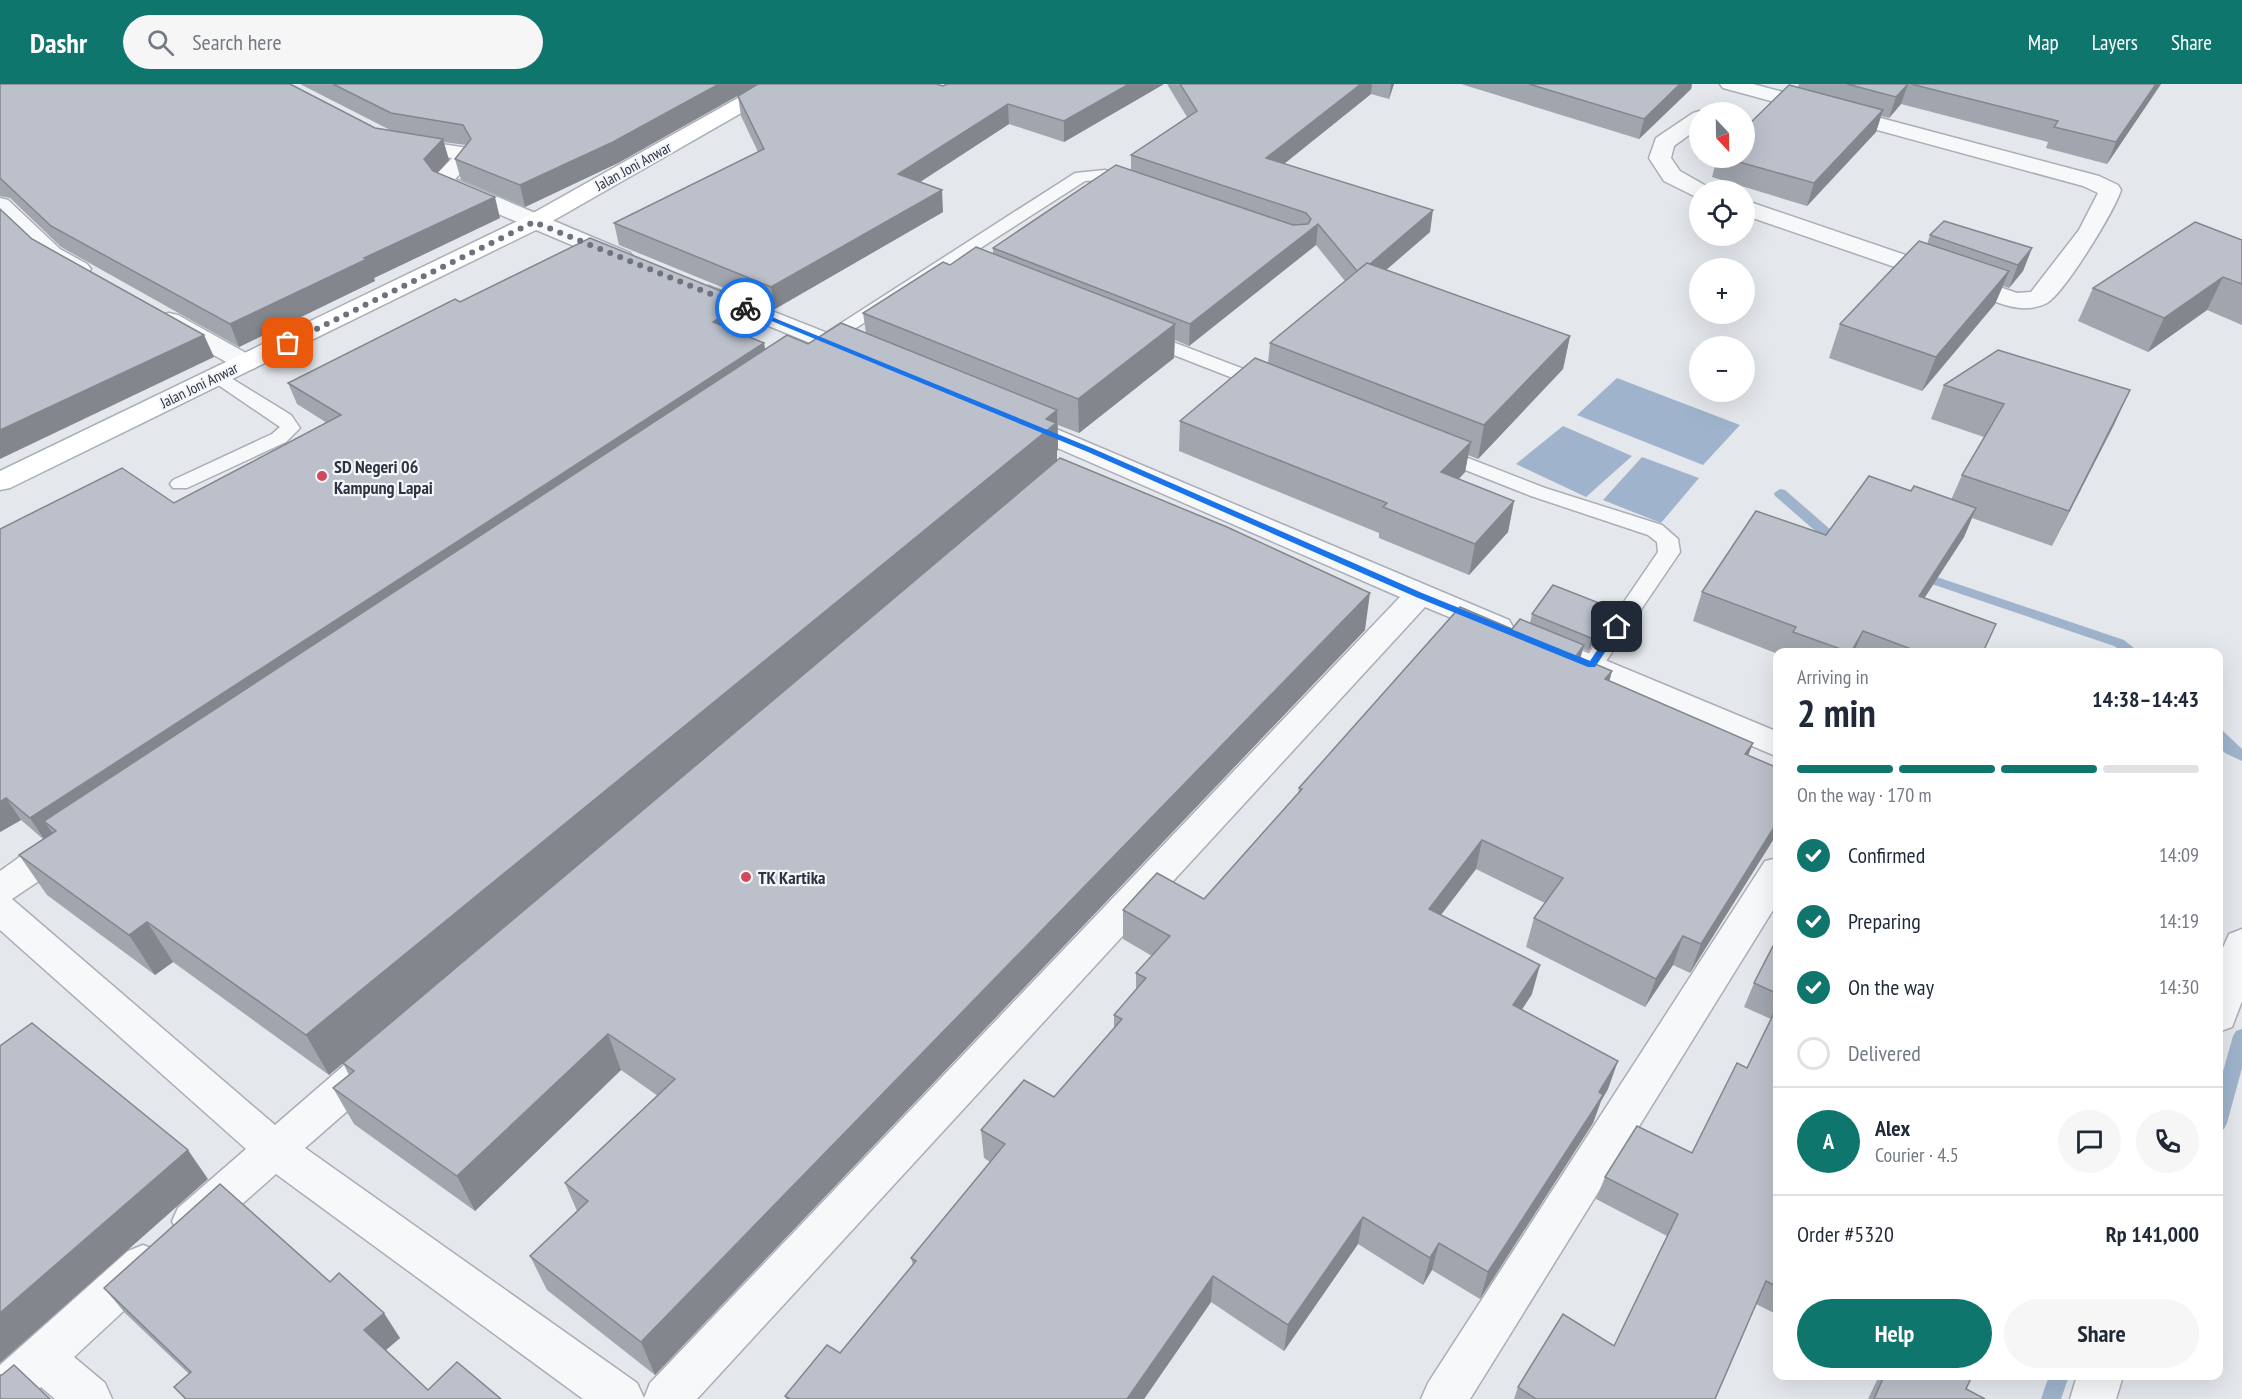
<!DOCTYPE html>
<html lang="en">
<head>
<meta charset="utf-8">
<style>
	body { margin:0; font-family:"PT Sans Narrow",sans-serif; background:#f6f6f7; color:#1f2937; height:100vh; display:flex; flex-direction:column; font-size:22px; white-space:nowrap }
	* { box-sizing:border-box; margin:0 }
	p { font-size:20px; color:#747a83 }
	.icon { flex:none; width:33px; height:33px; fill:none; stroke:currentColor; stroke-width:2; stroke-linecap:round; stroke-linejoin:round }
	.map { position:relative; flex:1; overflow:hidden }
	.sheet { position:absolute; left:1773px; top:564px; width:450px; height:732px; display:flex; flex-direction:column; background:#fff; border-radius:12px; box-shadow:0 6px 24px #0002 }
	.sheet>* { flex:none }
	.needle { width:39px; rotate:158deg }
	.buttons { position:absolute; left:1689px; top:18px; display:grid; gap:12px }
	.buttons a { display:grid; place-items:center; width:66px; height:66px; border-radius:50%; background:#fff; box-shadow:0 6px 24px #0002; font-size:30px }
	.pin { position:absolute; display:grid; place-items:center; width:51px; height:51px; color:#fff; margin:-26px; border-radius:12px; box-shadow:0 3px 9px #0006 }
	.courier { position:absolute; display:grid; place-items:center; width:60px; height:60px; margin:-30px; border:4px solid #1a73e8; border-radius:50%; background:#fff; color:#222; box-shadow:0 2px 8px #0007 }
	.head em { font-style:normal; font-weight:700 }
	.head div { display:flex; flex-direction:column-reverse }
	.head { display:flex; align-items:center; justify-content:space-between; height:102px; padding:0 24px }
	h1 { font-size:39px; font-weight:700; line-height:45px }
	.bar { display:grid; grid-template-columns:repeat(4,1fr); gap:9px 6px; align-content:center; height:72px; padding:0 24px }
	.bar i { height:8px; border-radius:4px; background:#e0e1e3 }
	.bar .on { background:#0f766e }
	.bar p { grid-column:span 4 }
	.line { display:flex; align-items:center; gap:15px; padding:0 24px; border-top:2px solid #e0e1e3 }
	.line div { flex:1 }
	.round { display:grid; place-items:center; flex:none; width:63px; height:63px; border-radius:32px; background:#f6f6f7 }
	ol { padding:0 24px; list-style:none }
	li { display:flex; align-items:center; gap:18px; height:66px }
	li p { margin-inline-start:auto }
	li .icon { padding:6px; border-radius:50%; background:#0f766e; color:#fff; stroke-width:4 }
	li:last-child { color:#747a83 }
	li i { width:33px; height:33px; border:3px solid #e0e1e3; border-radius:50% }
	.button { display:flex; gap:12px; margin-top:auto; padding:12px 24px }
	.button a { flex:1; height:69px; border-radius:36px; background:#0f766e; color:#fff; font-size:24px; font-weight:700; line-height:69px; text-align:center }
	.button a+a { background:#f6f6f7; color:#1f2937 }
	header { display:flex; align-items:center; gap:36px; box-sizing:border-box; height:84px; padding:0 30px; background:#0f766e; color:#fff }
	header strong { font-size:28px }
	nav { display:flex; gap:33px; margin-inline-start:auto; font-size:21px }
	.search { width:420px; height:54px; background:#f6f6f7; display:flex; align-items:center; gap:15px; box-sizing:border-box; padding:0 21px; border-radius:33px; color:#747a83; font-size:22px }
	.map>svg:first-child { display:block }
	.water { fill:#9fb4cc }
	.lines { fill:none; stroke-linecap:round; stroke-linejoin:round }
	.stream { fill:#9fb4cc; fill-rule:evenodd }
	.service-casing { stroke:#a9aeb7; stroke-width:3 }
	.minor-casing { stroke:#a9aeb7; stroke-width:3 }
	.secondary-casing { stroke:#a9aeb7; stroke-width:3 }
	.service { fill:#f7f8fa; fill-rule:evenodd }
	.minor { fill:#f7f8fa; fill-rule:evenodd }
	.secondary { fill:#fff; fill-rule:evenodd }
	.wall { fill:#a1a5ae }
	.shaded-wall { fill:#83868d }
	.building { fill:#bbc0ca; stroke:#83868d; stroke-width:1.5 }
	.route { fill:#1a73e8 }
	.done { stroke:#6c737f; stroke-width:6; stroke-dasharray:0 10.8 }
	.poi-dot { fill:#d1495b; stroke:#f4f6f9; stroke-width:2 }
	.labels { text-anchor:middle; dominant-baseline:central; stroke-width:4.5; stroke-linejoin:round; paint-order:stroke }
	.far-street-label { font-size:15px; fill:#2b3445; stroke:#f4f6f9 }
	.poi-label { font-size:18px; font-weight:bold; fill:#2b3445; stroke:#f4f6f9; text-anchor:start }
</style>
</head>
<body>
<header>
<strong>Dashr</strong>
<div class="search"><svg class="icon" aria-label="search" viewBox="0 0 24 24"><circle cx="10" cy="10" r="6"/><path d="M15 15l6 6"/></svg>Search here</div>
<nav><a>Map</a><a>Layers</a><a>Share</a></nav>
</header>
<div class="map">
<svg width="2242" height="1315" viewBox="0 0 2242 1315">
	<rect width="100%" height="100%" fill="#e4e7ec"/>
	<g class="water">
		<path d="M1617,294l123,47 -37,40 -126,-50z"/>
		<path d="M1563,342l69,30 -46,41 -70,-33z"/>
		<path d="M1642,373l57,21 -38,45 -58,-23z"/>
	</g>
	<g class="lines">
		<g class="stream">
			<path d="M1780,405l5,1 61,53 2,3 -2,3h-10l-61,-53 -1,-3z"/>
			<path d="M1916,486l208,70 15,12h-16l-9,-6 -203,-69 -2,-3 2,-3z"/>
			<path d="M2218,646l5,1 19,18v12l-17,-8 -7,-7z"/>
			<path d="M2242,945v39l-15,55 -3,6 -6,2v-42l15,-53 3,-5z"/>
			<path d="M2049,1292h20l-8,23h-20z"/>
		</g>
		<g class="service-casing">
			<g id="service">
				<path d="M1105,86l35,12 2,3 -8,5 -30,-10 -19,1 -254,163 -7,2 -9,-6 260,-167z"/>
				<path d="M1144,247l131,50 3,4 -3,4h-14l-123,-48 -3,-4z"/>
				<path d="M218,286l73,45 9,13 -14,14 -99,46h-14l-3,-4 3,-4 99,-46 8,-7 -69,-47 -2,-4 2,-4z"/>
				<path d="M1437,362l108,42 117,37 16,14 2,13 -80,118 -8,3 -8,-3 -3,-5 77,-113 -1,-10 -9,-7 -117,-39 -101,-40 -3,-4 3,-4z"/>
			</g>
		</g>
		<g class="minor-casing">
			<g id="minor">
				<path d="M1720,0h33l346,92 19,9 3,5c-7,22 -56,102 -74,113 -13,7 -28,6 -42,2l-261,-90v-15l273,93 14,-1 48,-62 19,-37 -15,-7 -360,-98z"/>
				<path d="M1700,27l7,1h-7v15l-26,19 -3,12 9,13 28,16 2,3h-10v9l-36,-18 -15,-23 7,-20 37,-25z"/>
				<path d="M401,54l67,10 7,11 -20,20 175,74 4,5 -4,5h-16l-177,-75 -4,-10 19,-20 -59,-9 -3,-5 3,-5z"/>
				<path d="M0,114l8,2 52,49 27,15 4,5 -4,5c-29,7 -67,-38 -87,-57z"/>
				<path d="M709,202l161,64 4,5 -4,5 -9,3 -9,-3 -152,-62 -3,-5 3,-5z"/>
				<path d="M169,229l9,2 77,43 4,5 -4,5 -9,3 -9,-3 -77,-43 -3,-5 3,-5z"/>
				<path d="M1016,328l493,208 4,7 -4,7 -11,3 -73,-30 -728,792h-114l-307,-225 -68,60 -15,6 -15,-6 -6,-13 6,-13 68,-59 -246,-219v-59c23,-15 52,-44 79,-35l5,9 -5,9 -67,45 263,226 82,-71 14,-4 14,4 6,12 -6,12 -80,70 332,235 7,15 6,-15 750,-786 -393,-171 -4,-6 4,-6z"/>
				<path d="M1571,562l207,86v25l-218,-93 -5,-7 5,-7z"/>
				<path d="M1778,774v44l-308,497h-49l7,-16 337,-522z"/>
				<path d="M2242,845v72l-10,26 -14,5v-73l11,-25z"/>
				<path d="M143,1161l15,6 7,14 -7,14 -84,78 31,26 7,16h-57l-14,-12 -12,12h-29v-34l128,-114z"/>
				<path d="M2077,1292h46l-7,23h-46z"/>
			</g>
		</g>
		<g class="secondary-casing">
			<path id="secondary" d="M763,0h25l-3,4 -243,139 -532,261 -10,2v-19l526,-254z"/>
		</g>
		<use href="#service" class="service"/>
		<use href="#minor" class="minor"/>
		<use href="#secondary" class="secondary"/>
	</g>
	<g class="wall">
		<path d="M0,0l392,47 -92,-47h636l7,2 221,-2 -100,58 -55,-18 -89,58 23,30 -168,97 -156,-64 -5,-22 144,-71 -17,-36 -3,-20 -120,67 -93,44 -64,-27 -6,-21 11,-14 -23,-3 6,18 -12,13 63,45 -126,60 1,3 -136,66 -178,-100 -51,-49 -10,-2z"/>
		<path d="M1167,0h227l-5,15 -18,-5 -87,70 146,68 -44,38 184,66 -7,33 -85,90 -10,-4 -3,17 -6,7 55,22 -6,31 -39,43 -90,-37v-5l-200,-82 1,-30 88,-58 2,-20 75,-62 -29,-36 -127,101 -14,-6 -1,18 -95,75 -21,-8v25l-1,1v9l308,170 -710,745 -108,-85 -17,-34 47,-45 -12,-28 93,-87 -37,-26 -146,141 -121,-87 -21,-36 16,-13 -6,-12 139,-117 -153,129 -156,-113 -18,13 -108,-80 -28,-40 24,-16 -22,-19 -21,12v-303l174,-26 153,-80 -30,-19 -9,-21 172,-81 291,21 -15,8 29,19 43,-6 58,-11 -3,-20 87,-48 43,-11v-6l138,-78v-15l56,-38z"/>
		<path d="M1461,0h231l-1,5 -52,50z"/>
		<path d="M1799,0h362l-54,80 -61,-16 2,-6 -147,-38 -12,14 -8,-2 -5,16 -69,74 -95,-29 5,-19h27l54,-70z"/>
		<path d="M1930,151l102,13 -9,23 -14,17 -6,-2 -8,18 -73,87 -93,-33 11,-34 87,-80z"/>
		<path d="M2242,156v85l-35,-15 -59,42 -70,-31 15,-33z"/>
		<path d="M1944,301l186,5 -78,156 -80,-28 -8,19 -40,61 59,54h-205v2l-85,-33 9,-29 124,-57 85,-44 40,9 11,-25 22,-38 -53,-18z"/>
		<path d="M1612,524l-3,12 -21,31 -5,-2 -3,9 32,13 -3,10 144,62 -5,12 30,13v64l-88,141 -17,-8 -28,42 -119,-60 8,-29 11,-15 -69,-34 -35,46 91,79 -10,15 86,80 -7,12 -8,22 -113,176 -48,-29 -9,15 -65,-41 -74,107 -73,-49 -67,97h-358l-1,-3 55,-43 73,-88 -2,-7 79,-96 -6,-4 -3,-28 73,-33 60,-68v-14l22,-25v-17l16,-17 -29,-17v-29l81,-11 94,-105 1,-6 213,-159 18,-6 2,-9z"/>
		<path d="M1778,864v367l-22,-11 -41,95h-201l4,-12 96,-41 53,-110 -71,-37 9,-22 87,-24 55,-85 24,-49 -27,-12 10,-24z"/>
		<path d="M330,1198l70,56 -14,12 42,40 73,9h-316l-11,-12 15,-13 -64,-61 -21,-25z"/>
		<path d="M1879,1292h93l-6,13 19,10h-117z"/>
	</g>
	<g class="shaded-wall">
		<path d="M719,0h39l-140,79 -93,44 -5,-22z"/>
		<path d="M1129,0h35l-100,58v-21z"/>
		<path d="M1361,0h11l-1,10 -106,85 1,-21z"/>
		<path d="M1391,0h3l-5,15z"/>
		<path d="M1680,0h12l-1,5 -52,50 5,-20z"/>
		<path d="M1908,0l-7,20 -12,14 7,-21z"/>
		<path d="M2156,0h5l-54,80 9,-22z"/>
		<path d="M1008,20l1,20 -109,71 -2,-21z"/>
		<path d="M1883,26l-7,22 -69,74 7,-23z"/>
		<path d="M443,55l6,21 -18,20 -7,-21z"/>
		<path d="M942,106l1,22 -168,97 -4,-22z"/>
		<path d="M495,113l5,21 -126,60 1,3 -136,66 -9,-23 134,-66z"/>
		<path d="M1433,126l-3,22 -73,63 2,-22z"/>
		<path d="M1318,140l-2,21 -127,101 1,-22z"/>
		<path d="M2032,164l-9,23 -14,17 9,-23z"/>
		<path d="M2009,187l-14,33 -73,87 14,-34z"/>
		<path d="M2223,193l-16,33 -59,42 16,-34z"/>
		<path d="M748,218l3,21 -34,19 -4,-20z"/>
		<path d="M1175,240l-1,34 -95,75 -1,-34z"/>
		<path d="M204,251l10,22 -214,102v-29z"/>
		<path d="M1570,252l-7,33 -85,90 6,-34z"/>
		<path d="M764,259l4,20 -724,458 9,13 -9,5 -14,-21z"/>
		<path d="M2130,306l-16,35 -62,121 17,-35z"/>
		<path d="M1057,326l1,40 -1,1v11l-728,613 -23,-40z"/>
		<path d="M1471,358l-6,30 -29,31 5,-31z"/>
		<path d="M1514,417l-6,31 -39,43 6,-31z"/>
		<path d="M1976,424l-12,29 -57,88 12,-29z"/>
		<path d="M1370,509l-5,37 -710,745 -14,-33z"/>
		<path d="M1612,524l-3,12 -21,31 3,-13z"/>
		<path d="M1863,547l-9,21h-3z"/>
		<path d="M1584,561l-8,29v-18z"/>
		<path d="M1612,587l-8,30 1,-22z"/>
		<path d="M1753,659l-11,29 3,-18z"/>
		<path d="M6,714l15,22 -21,12v-30z"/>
		<path d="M1778,737v11l-88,141 11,-29z"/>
		<path d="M1482,756l-6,29 -53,69 6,-29z"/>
		<path d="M147,838l26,40 -18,13 -26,-40z"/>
		<path d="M1683,852l-10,29 -28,42 11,-28z"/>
		<path d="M1540,881l-8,29 -26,40 7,-29z"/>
		<path d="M608,950l13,36 -146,141 -18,-35z"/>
		<path d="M1618,977l-10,28 -7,12 -8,22 -113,176 8,-27z"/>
		<path d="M188,1066l20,29 -208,184v-50z"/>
		<path d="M1363,1133l-5,27 -74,107 4,-26z"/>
		<path d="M1439,1159l-7,27 -9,15 7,-27z"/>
		<path d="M1213,1192l-2,26 -67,97h-17z"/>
		<path d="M384,1229l16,25 -20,17 -16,-25z"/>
	</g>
	<g class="building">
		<path d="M0,0h290l85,44 68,11 -19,20 9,12 62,26 -131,61 3,1 -137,65 -179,-98 -51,-48z"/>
		<path d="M333,0h386l-106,58 -93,43 -65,-26 16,-20 -8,-14 -72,-12z"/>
		<path d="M758,0h178l7,2 4,-2h182l-65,37 -56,-17 -110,70 44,16 -171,97 -157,-64 150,-74 -26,-53z"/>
		<path d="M1180,0h181l-95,74 167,52 -63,54 -3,-1 -10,8 -39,-47 -128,100 -197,-76 123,-83 177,60 15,-1 3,-5 -5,-6 -175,-58 66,-44z"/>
		<path d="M1529,0h151l-36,35z"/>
		<path d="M1847,0h61l-12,13z"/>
		<path d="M1911,0h245l-40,58 -62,-15 4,-6z"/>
		<path d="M1789,1l94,25 -69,73 -89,-25h19v-29z"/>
		<path d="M0,125l32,30 172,96 -204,95z"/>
		<path d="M1944,137l88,27 -14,17 -88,-30z"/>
		<path d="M2195,138l47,18v44l-19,-7 -59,41 -71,-30z"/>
		<path d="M590,154l158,64 -35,20 51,21 -734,475 -24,-20 -6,4v-273l122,-61 52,35 167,-88 -53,-32 167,-84 5,3z"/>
		<path d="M1919,157l90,30 -73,86 -96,-33z"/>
		<path d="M976,163l199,77 -97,75 -215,-86 80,-51 7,3z"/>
		<path d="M1367,179l203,73 -86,89 -214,-82z"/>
		<path d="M841,239l216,87 -11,9 10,4 -750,612 -159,-113 -18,13 -110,-80 37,-24 -12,-10 743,-486 21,9z"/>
		<path d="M1998,266l132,40 -61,121 -107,-36 42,-71 -60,-19z"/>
		<path d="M1255,274l216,84 -30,30 73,29 -39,43 -92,-37 4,-4 -207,-82z"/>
		<path d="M1060,374l167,69 143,66 -729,749 -111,-86 58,-55 -23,-18 110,-104 -67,-45 -151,142 -124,-88 21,-17 -11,-8z"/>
		<path d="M1869,392l42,15 3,-5 62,22 -57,88 77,28 -13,28h-64l-56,-21 -12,21h-2l-56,-20 3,-5 -94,-35 54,-81 70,24z"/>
		<path d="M1553,501l59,23 -21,30 -59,-24z"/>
		<path d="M1460,523l52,22 8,-10 64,26 -8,11 36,15 -7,8 148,64 -8,11 33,14v53l-77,123 -18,-8 -27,43 -122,-61 29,-40 -81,-38 -53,69 111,56 -27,40 105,56 -19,31 4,3 -115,177 -49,-29 -9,15 -67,-41 -75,108 -75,-49 -86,123h-337l-5,-3 42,-51 13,8 76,-92 -5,-3 94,-114 -24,-14 43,-50 30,17 68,-78 -8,-4 32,-37 -10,-5 34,-37 -47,-26 34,-37 47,26 98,-110 -3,-1z"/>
		<path d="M1773,862l5,2v46l-24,-11z"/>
		<path d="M1778,921v282l-12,-6 -51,118h-179l-18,-12 45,-73 51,32 64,-132 -73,-37 32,-51 55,27 45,-90 10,5z"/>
		<path d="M32,939l156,127 -188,163v-267z"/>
		<path d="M220,1100l110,98 9,-9 45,40 -20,17 64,60 29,-28 44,37h-315l-12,-12 17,-15 -87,-84z"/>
		<path d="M14,1281l36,34h-50v-24h2z"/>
		<path d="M1884,1292h88l-6,13 19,10h-111z"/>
	</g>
	<path class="route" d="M745,222l349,143 328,144 168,68 24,-36 8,2 -27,40h-7l-172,-70 -328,-145 -345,-143z"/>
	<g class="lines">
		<path class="done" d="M288,259l246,-121 211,86"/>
	</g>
	<g class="poi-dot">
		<circle cx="322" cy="392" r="6"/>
		<circle cx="746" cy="793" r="6"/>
	</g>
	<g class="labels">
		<g class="far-street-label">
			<text transform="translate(633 82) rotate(-29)">Jalan Joni Anwar</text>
			<text transform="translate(199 301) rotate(-26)">Jalan Joni Anwar</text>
		</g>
		<g class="poi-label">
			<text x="334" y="382">SD Negeri 06<tspan x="334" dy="21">Kampung Lapai</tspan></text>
			<text x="758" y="793">TK Kartika</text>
		</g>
	</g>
</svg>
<div class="buttons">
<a><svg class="needle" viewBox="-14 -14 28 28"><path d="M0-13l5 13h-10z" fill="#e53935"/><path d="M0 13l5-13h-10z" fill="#747a83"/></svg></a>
<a><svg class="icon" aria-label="locate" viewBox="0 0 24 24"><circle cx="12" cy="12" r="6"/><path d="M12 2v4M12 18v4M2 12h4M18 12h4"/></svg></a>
<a>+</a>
<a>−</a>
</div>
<div class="pin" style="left:288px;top:259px;background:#ea580c"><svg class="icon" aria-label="bag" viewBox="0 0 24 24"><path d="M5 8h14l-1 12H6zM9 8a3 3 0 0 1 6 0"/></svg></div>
<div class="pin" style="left:1617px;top:543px;background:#1f2937"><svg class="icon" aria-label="home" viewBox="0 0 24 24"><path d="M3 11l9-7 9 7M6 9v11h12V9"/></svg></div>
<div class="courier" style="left:745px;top:224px"><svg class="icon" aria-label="bike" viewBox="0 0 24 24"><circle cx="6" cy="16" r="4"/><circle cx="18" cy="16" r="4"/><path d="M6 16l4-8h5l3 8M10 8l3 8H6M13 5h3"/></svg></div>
<section class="sheet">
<div class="head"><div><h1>2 min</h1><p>Arriving in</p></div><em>14:38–14:43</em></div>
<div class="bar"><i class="on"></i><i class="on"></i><i class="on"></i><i></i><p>On the way · 170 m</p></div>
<ol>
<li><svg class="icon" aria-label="check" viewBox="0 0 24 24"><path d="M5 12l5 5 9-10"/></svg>Confirmed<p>14:09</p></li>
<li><svg class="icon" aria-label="check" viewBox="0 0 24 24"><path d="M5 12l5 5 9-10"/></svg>Preparing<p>14:19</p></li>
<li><svg class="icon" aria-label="check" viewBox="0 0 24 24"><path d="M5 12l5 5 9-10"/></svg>On the way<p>14:30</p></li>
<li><i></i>Delivered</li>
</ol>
<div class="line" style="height:108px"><b class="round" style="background:#0f766e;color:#fff">A</b><div><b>Alex</b><p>Courier · 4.5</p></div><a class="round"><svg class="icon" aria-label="chat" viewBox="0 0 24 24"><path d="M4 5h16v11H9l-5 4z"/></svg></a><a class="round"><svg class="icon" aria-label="phone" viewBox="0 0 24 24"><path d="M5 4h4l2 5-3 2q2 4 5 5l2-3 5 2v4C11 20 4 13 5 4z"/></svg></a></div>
<div class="line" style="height:78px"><div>Order #5320</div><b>Rp 141,000</b></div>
<div class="button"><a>Help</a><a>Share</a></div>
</section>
</div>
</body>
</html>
